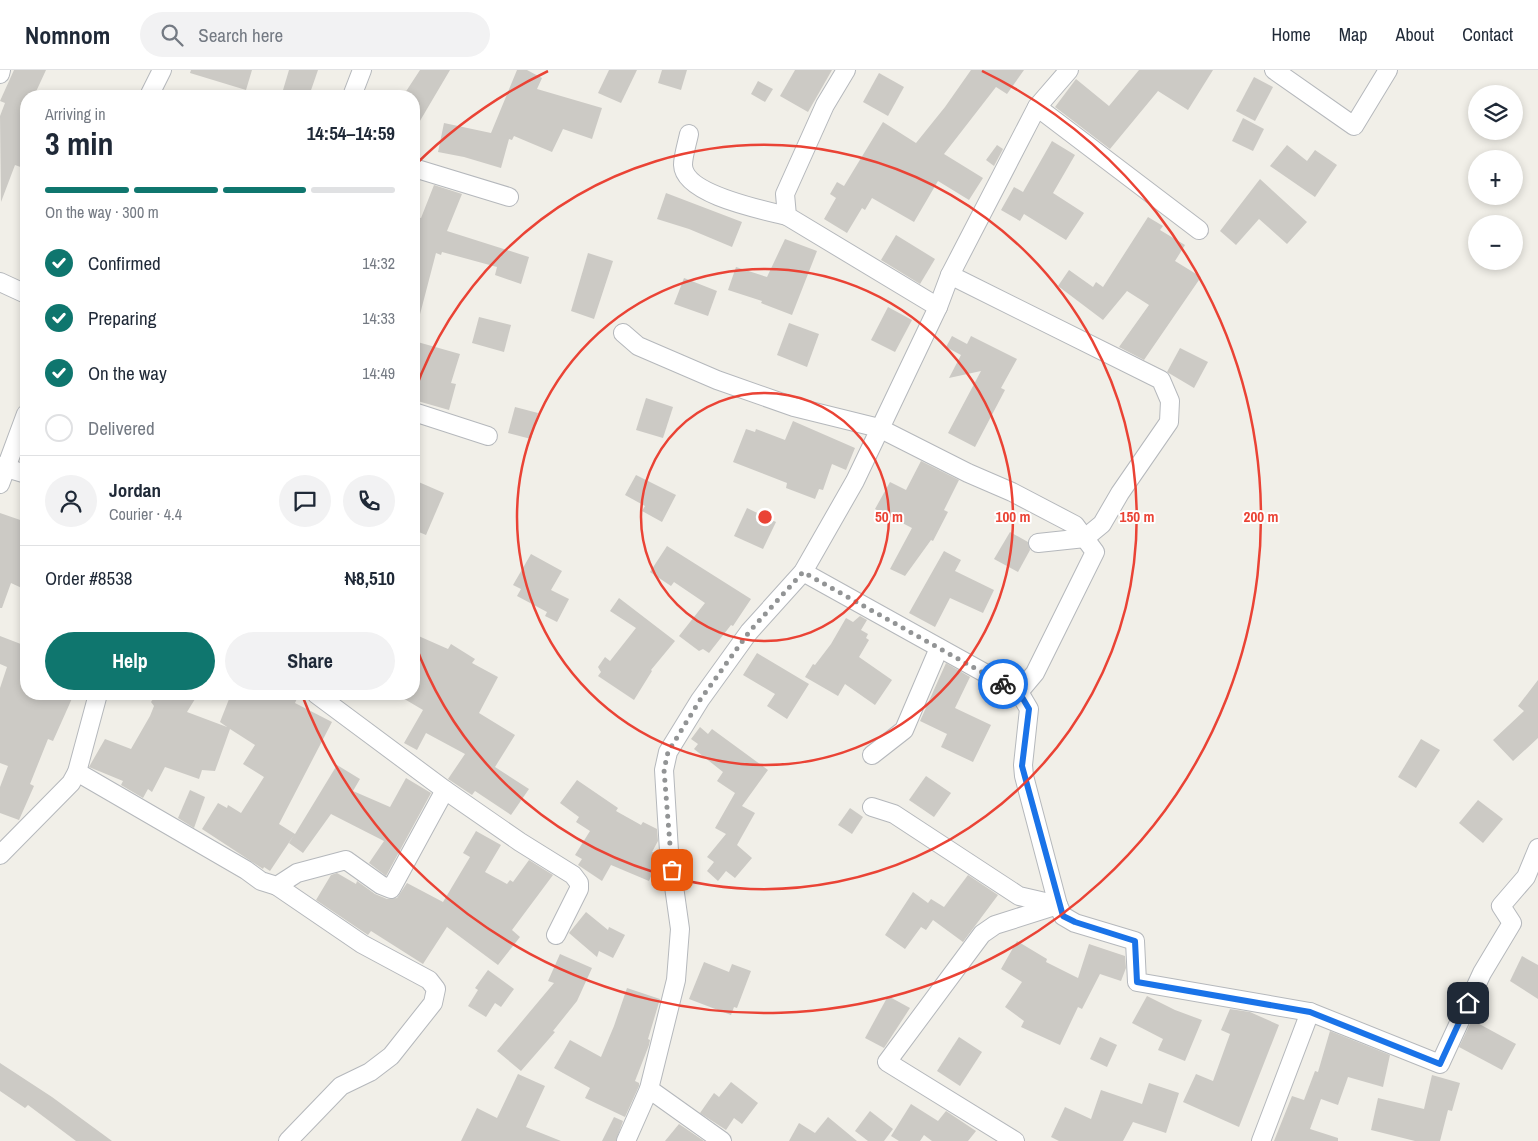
<!DOCTYPE html>
<html lang="en">
<head>
<meta charset="utf-8">
<style>
	body { margin:0; font-family:"Archivo Narrow",sans-serif; background:#f2f2f3; color:#1f2937; height:100vh; display:flex; flex-direction:column; font-size:19px; white-space:nowrap }
	* { box-sizing:border-box; margin:0 }
	p { font-size:16px; color:#747a83 }
	.icon { flex:none; width:28px; height:28px; fill:none; stroke:currentColor; stroke-width:2; stroke-linecap:round; stroke-linejoin:round }
	.map { position:relative; flex:1; overflow:hidden }
	.details { position:absolute; left:20px; top:20px; width:400px; height:610px; display:flex; flex-direction:column; background:#fff; border-radius:20px; box-shadow:0 2px 8px #0003 }
	.details>* { flex:none }
	.buttons { position:absolute; left:1468px; top:15px; display:grid; gap:10px }
	.buttons a { display:grid; place-items:center; width:55px; height:55px; border-radius:50%; background:#fff; box-shadow:0 2px 8px #0003; font-size:25px }
	.pin { position:absolute; display:grid; place-items:center; width:42px; height:42px; color:#fff; margin:-21px; border-radius:10px; box-shadow:0 2px 8px #0006 }
	.courier { position:absolute; display:grid; place-items:center; width:50px; height:50px; margin:-25px; border:4px solid #1a73e8; border-radius:50%; background:#fff; color:#222; box-shadow:0 1px 6px #0007 }
	.overview em { font-style:normal; font-weight:700 }
	.overview div { display:flex; flex-direction:column-reverse }
	.overview { display:flex; align-items:center; justify-content:space-between; height:85px; padding:0 25px }
	h1 { font-size:32px; font-weight:700; line-height:38px }
	.bar { display:grid; grid-template-columns:repeat(4,1fr); gap:8px 5px; align-content:center; height:60px; padding:0 25px }
	.bar i { height:6px; border-radius:4px; background:#e0e1e3 }
	.bar .current { background:#0f766e }
	.bar p { grid-column:span 4 }
	.line { display:flex; align-items:center; gap:12px; padding:0 25px; border-top:1px solid #e0e1e3 }
	.line div { flex:1 }
	.round { display:grid; place-items:center; flex:none; width:52px; height:52px; border-radius:26px; background:#f2f2f3 }
	ol { padding:0 25px; list-style:none }
	li { display:flex; align-items:center; gap:15px; height:55px }
	li p { margin-inline-start:auto }
	li .icon { padding:5px; border-radius:50%; background:#0f766e; color:#fff; stroke-width:4 }
	li:last-child { color:#747a83 }
	li i { width:28px; height:28px; border:2px solid #e0e1e3; border-radius:50% }
	.button { display:flex; gap:10px; margin-top:auto; padding:10px 25px }
	.button a { flex:1; height:58px; border-radius:30px; background:#0f766e; color:#fff; font-size:20px; font-weight:700; line-height:58px; text-align:center }
	.button a+a { background:#f2f2f3; color:#1f2937 }
	header { display:flex; align-items:center; gap:30px; box-sizing:border-box; height:70px; padding:0 25px; background:#fff; border-bottom:1px solid #e0e1e3 }
	header strong { font-size:24px }
	nav { display:flex; gap:28px; margin-inline-start:auto; font-size:18px }
	.search { width:350px; height:45px; background:#f2f2f3; display:flex; align-items:center; gap:12px; box-sizing:border-box; padding:0 18px; border-radius:28px; color:#747a83; font-size:19px }
	.map>svg:first-child { display:block }
	.building { fill:#cccac5 }
	.lines { fill:none; stroke-linecap:round; stroke-linejoin:round }
	.minor-casing { stroke:#b5b8bc; stroke-width:20 }
	.minor { stroke:#fff; stroke-width:18 }
	.done { stroke:#929495; stroke-width:5; stroke-dasharray:0 9 }
	.route { stroke:#1a73e8; stroke-width:6 }
	.ring { fill:none; stroke:#ea4335; stroke-width:2.5 }
	.centre { fill:#ea4335; stroke:#fff; stroke-width:2.5 }
	.ring-label { font-size:15px; text-anchor:middle; font-weight:bold; fill:#ea4335; stroke:#fff; stroke-width:4; stroke-linejoin:round; paint-order:stroke }
</style>
</head>
<body>
<header>
<strong>Nomnom</strong>
<div class="search"><svg class="icon" aria-label="search" viewBox="0 0 24 24"><circle cx="10" cy="10" r="6"/><path d="M15 15l6 6"/></svg>Search here</div>
<nav><a>Home</a><a>Map</a><a>About</a><a>Contact</a></nav>
</header>
<div class="map">
<svg width="1538" height="1071" viewBox="0 0 1538 1071">
	<rect width="100%" height="100%" fill="#f1efe8"/>
	<g class="building">
		<path d="M14,0h32l-12,26h-8v73l-11,-4 -14,37 -1,-86 5,-13 -5,-2z"/>
		<path d="M191,0h61l-6,20 -56,-17z"/>
		<path d="M289,0h29l-9,26h-8l-18,-6z"/>
		<path d="M420,0h30l-36,61v-35h-11z"/>
		<path d="M517,0h10l15,8 -5,11 65,19 -10,31 -29,-10 -11,23 -38,-16 -2,4 -3,-1 -8,29 -37,-11 -26,-5 6,-29 47,10z"/>
		<path d="M609,0h28l-16,33 -23,-10z"/>
		<path d="M662,0h25l-6,20 -23,-7z"/>
		<path d="M795,0h37l-24,42 -28,-16z"/>
		<path d="M971,0h53l-17,24 -11,-7 -52,67 39,24 -14,22 -31,-19 -24,41 -42,-24 -7,12 -3,-2 -15,25 -23,-14 12,-21 -6,-4 7,-12 7,4 39,-64 33,21 29,-36z"/>
		<path d="M1139,0h74l-25,40 -30,-19 -48,58 -55,-42 21,-28 33,27z"/>
		<path d="M879,3l25,14 -16,29 -25,-14z"/>
		<path d="M1254,7l19,10 -18,34 -19,-10z"/>
		<path d="M758,11l15,8 -8,13 -14,-8z"/>
		<path d="M1243,48l21,11 -11,22 -21,-10z"/>
		<path d="M1052,71l23,14 -22,38 31,20 -18,27 -42,-26 -4,7 -19,-11 13,-23 9,5z"/>
		<path d="M997,75l6,4 -9,17 -8,-6z"/>
		<path d="M1287,75l20,16 8,-11 22,15 -22,32 -45,-31z"/>
		<path d="M1260,109l47,43 -20,22 -28,-25 -23,26 -16,-14z"/>
		<path d="M434,115l28,9 -15,37 82,26 -8,27 -26,-9 2,-8 -55,-15 -1,3 -5,-2 -18,69 -4,-1v-105l7,2z"/>
		<path d="M666,123l76,29 -10,25 -43,-18 -32,-10z"/>
		<path d="M1148,147l15,9 -3,4 25,15 -10,16 26,16 -57,83 -25,-13 30,-42 -22,-14 -24,29 -45,-34 11,-16 24,17 3,-5 7,5z"/>
		<path d="M896,165l39,24 -15,25 -39,-24z"/>
		<path d="M785,169l32,12 -25,64 -31,-12 1,-2 -34,-11 8,-23 31,10z"/>
		<path d="M588,183l25,8 -19,58 -23,-8z"/>
		<path d="M684,208l33,13 -9,25 -34,-12z"/>
		<path d="M888,237l24,13 -17,32 -24,-12z"/>
		<path d="M479,247l32,8 -7,27 -32,-9z"/>
		<path d="M789,253l30,11 -12,33 -30,-12z"/>
		<path d="M952,266l15,8 4,-8 46,23 -16,29 4,2 -30,57 -27,-14 33,-62 -32,7 12,-23 -15,-8z"/>
		<path d="M414,271l46,13 -9,29 5,1 -7,26 -35,-10z"/>
		<path d="M1180,278l28,14 -14,26 -27,-16z"/>
		<path d="M646,328l27,9 -10,31 -27,-8z"/>
		<path d="M515,337l23,6 -7,26 -23,-6z"/>
		<path d="M793,351l62,27 -9,22 -14,-6 -9,26 -4,-1 -4,10 -29,-11 1,-5 -54,-21 13,-33 9,3 1,-3 29,11z"/>
		<path d="M921,391l38,19 -15,30 4,2 -15,29 -2,-1 -26,36 -15,-7 22,-41 -37,-19 15,-27 16,8z"/>
		<path d="M636,405l40,20 -14,27 -20,-11 3,-5 -20,-11z"/>
		<path d="M414,410l30,13 -18,42 -12,-5z"/>
		<path d="M747,438l29,14 -13,27 -29,-13z"/>
		<path d="M0,443l26,9v68l-15,-7 -9,25h-2z"/>
		<path d="M1010,462l18,10 2,8 -12,22 -24,-13z"/>
		<path d="M667,476l84,53 -18,27 -2,-1 -22,28 -6,-4 -4,2 -20,-15 26,-33 -31,-21 -3,4 -21,-14z"/>
		<path d="M944,481l17,9 -6,11 39,19 -11,23 -33,-15 -15,29 -26,-14z"/>
		<path d="M531,484l31,17 -11,19 18,9 -12,23 -12,-6 2,-4 -30,-16 4,-7 -8,-4z"/>
		<path d="M619,528l56,43 -24,29 1,1 -18,29 -36,-24 3,-4 -3,-5 7,-10 5,4 26,-33 -26,-17z"/>
		<path d="M860,546l7,4 -6,10 7,4 -2,4 3,2 -10,17 33,23 -17,25 -30,-21 -7,12 -33,-19 8,-13 2,1 16,-21 15,-26 7,4z"/>
		<path d="M414,564l34,15 3,-5 24,15 -3,4 26,14 -19,36 36,22 -20,32 34,22 -18,26 -36,-24 -3,4 -24,-16 17,-25 -39,-21 -9,17 -13,-7 19,-33 -27,-16h18z"/>
		<path d="M0,566l26,10v48h48l-21,47 -5,-2 -18,45 4,2 -15,34 -19,-7v-26l8,-21 -8,-3v-75l7,-21 -7,-3z"/>
		<path d="M757,583l52,31 -22,35 -20,-13 8,-12 -32,-19z"/>
		<path d="M946,593l24,14 -15,31 36,17 -18,37 -32,-15 6,-13 -27,-13z"/>
		<path d="M1538,610v58l-25,23 -20,-21 31,-29 -6,-5z"/>
		<path d="M156,624h30l9,5 -8,13 40,15 -7,-5 11,-28h68l-4,9 37,19 -53,102 16,10 42,-69 23,14 -7,12 37,16 16,-29 25,15 -45,83 -17,-13 15,-22 -53,-27 -28,39 -14,-10 5,-8 -24,36 -6,-4 -1,2 -61,-40 16,-26 9,5 1,-3 13,8 23,-36 -21,-13 12,-19 -25,-16 -15,42 -13,-1 -3,9 -34,-12 -13,25 -4,-3 -5,9 -22,-13 2,-4 -34,-14 16,-28 26,10 19,-33 4,-10 -3,-4z"/>
		<path d="M700,657l8,7 4,-5 56,41 -26,36 13,7 -18,32 15,13 -17,20 -9,-7 -8,10 -11,-10 7,-9 -7,-5 19,-23 -11,-6 20,-35 -18,-12 6,-9 -29,-23 4,-5 -7,-5z"/>
		<path d="M1421,669l19,11 -24,38 -18,-11z"/>
		<path d="M926,706l25,17 -17,24 -25,-17z"/>
		<path d="M577,710l41,28 -2,3 25,14 2,-3 14,7 1,12 -6,11 7,2v4l-10,23 -38,-16 -9,16 -24,-16 4,-6 -7,-4 15,-24 -14,-9 3,-5 -19,-14z"/>
		<path d="M190,720l15,7 -11,31 -16,-10z"/>
		<path d="M1478,730l25,19 -20,24 -24,-20z"/>
		<path d="M850,738l13,9 -11,17 -14,-9z"/>
		<path d="M476,761l25,14 -16,27 22,12 3,-4 3,2 16,-22 24,15 -41,55 8,7 -22,28 -51,-38 -24,37 -52,-33 -3,4 -52,-35 15,-25 6,-2 19,11 1,-3 18,13 12,5 10,-1 10,-15 36,19 27,-45 -7,-4z"/>
		<path d="M968,805l30,20 -35,47 -30,-22 -7,10 -5,-3 -16,22 -20,-14 28,-43 15,11 3,-4 13,8z"/>
		<path d="M586,842l22,18 1,-3 16,8 -12,23 -14,-7 -2,6 -28,-24z"/>
		<path d="M1017,871l30,18 -1,3 32,16 11,-34 36,12 1,12 -5,13 -21,-7 -18,35 -4,-2 -18,38 -39,-18 3,-6 -19,-14 17,-25 -21,-13z"/>
		<path d="M560,884l32,14 -15,33 -24,30 2,1 -34,39 -24,-20 57,-68 -6,-2z"/>
		<path d="M1522,886l16,9v34l-28,-18z"/>
		<path d="M704,892l25,10 3,-8 19,7 -14,37 -3,-1 -3,8 -42,-16z"/>
		<path d="M488,900l26,19 -13,18 -6,-4 -9,14 -18,-11 10,-16 -3,-2z"/>
		<path d="M627,918l33,11 -12,40 2,1 -1,5 -14,36 4,2v3l-14,31 -40,-19 5,-10 -36,-20 16,-28 31,17 13,-31z"/>
		<path d="M888,926l22,12 -26,40 -19,-10z"/>
		<path d="M1147,926l28,14 27,10 -17,41 -27,-11 5,-11 -31,-16z"/>
		<path d="M1230,939l20,3 29,13 -40,102 -56,-25 13,-28 17,7 17,-47 -9,-4z"/>
		<path d="M1472,950l44,24 -14,26 -43,-23z"/>
		<path d="M1330,961l60,24 -7,32 -35,-10 -10,28 -17,-6 -11,30 28,9v3h-64l18,-45 12,4 11,-29 3,1z"/>
		<path d="M959,967l23,15 -22,34 -23,-15z"/>
		<path d="M1100,967l17,8 -10,22 -17,-8z"/>
		<path d="M0,993l52,34 60,44h-36l-48,-36 -3,3 -25,-17z"/>
		<path d="M518,1004l27,12 -19,41 35,14h-100l16,-33 20,10z"/>
		<path d="M1432,1005l28,8 -8,28 -4,-1 -8,31h-25l-44,-11 7,-32 46,11z"/>
		<path d="M731,1012l27,21 -16,21 -8,-6 -8,12 -26,-17 14,-20 5,4z"/>
		<path d="M1149,1013l30,10 -13,40 -33,-11 -10,19h-64l-8,-4 14,-30 26,12 10,-29 41,14z"/>
		<path d="M911,1034l27,17 8,-10 30,20 -8,10h-36l-8,-6 -4,6h-21l-8,-5z"/>
		<path d="M870,1041l23,18 -9,12h-16l-13,-10z"/>
		<path d="M614,1047l9,4 -7,20h-14z"/>
		<path d="M828,1047l29,24h-68l10,-18 16,10z"/>
		<path d="M679,1054l25,17h-39z"/>
	</g>
	<g class="lines">
		<g class="minor-casing">
			<g id="minor">
				<path d="M846,0l-21,35 -40,89 2,22 151,91"/>
				<path d="M1274,0l80,56 34,-56"/>
				<path d="M0,4l1,-4"/>
				<path d="M149,26l13,-26"/>
				<path d="M352,26l10,-26"/>
				<path d="M1037,37l162,123"/>
				<path d="M689,64c-2,10 -6,22 -6,31 1,30 81,45 104,51"/>
				<path d="M414,98l95,29"/>
				<path d="M950,205l211,105 9,21 -1,21 -49,71 -18,31 -17,14 -47,5"/>
				<path d="M0,212l26,12"/>
				<path d="M623,263l15,13 79,34 77,27 85,21 89,45 44,19 63,33 20,27 -60,121 -16,19"/>
				<path d="M414,342l74,24"/>
				<path d="M0,396l26,8"/>
				<path d="M0,414l26,-70"/>
				<path d="M803,502l216,120 10,17 -6,56 1,11 34,129 5,11 12,7 60,18 2,41 173,30 130,52 42,-91 30,-50 -11,-17 25,-29 12,-29"/>
				<path d="M316,624l129,96 75,52 53,33 6,8v6l-23,46"/>
				<path d="M872,685l32,-25 35,-82"/>
				<path d="M77,702l169,98 15,11 16,5 20,-13 49,-13 35,25 10,4 54,-99"/>
				<path d="M872,737l22,7 125,82 39,9"/>
				<path d="M0,785l71,-72 6,-11 21,-78"/>
				<path d="M277,816l85,58 67,36 7,9 -3,14 -42,53 -21,16 -29,14 -53,55"/>
				<path d="M649,1019l73,52"/>
				<path d="M626,1071l23,-52 27,-109 4,-51 -11,-78 -5,-81 4,-18 32,-52 49,-68 54,-60 52,-91 83,-174 12,-32 87,-168 32,-37"/>
				<path d="M1015,1071l-128,-79 95,-128 13,-9 63,-20"/>
				<path d="M1261,1071l49,-129"/>
			</g>
		</g>
		<use href="#minor" class="minor"/>
	</g>
	<g class="lines">
		<path class="done" d="M672,800l-8,-100 4,-18 32,-52 49,-68 54,-60 200,112"/>
		<path class="route" d="M1003,614l16,8 10,17 -7,57 41,150 12,6 60,19 2,41 173,30 130,52 28,-61"/>
	</g>
	<g class="ring">
		<circle cx="765" cy="447" r="124"/>
		<circle cx="765" cy="447" r="248"/>
		<path d="M414 323A372 372 0 1 1 414 571"/>
		<path d="M414 96A496 496 0 0 1 548 1M982 1A496 496 0 1 1 302 625"/>
	</g>
	<circle cx="765" cy="447" r="8" class="centre"/>
	<g class="ring-label">
		<text x="889" y="452">50 m</text>
		<text x="1013" y="452">100 m</text>
		<text x="1137" y="452">150 m</text>
		<text x="1261" y="452">200 m</text>
	</g>
</svg>
<div class="buttons">
<a><svg class="icon" aria-label="layers" viewBox="0 0 24 24"><path d="M12 4l9 5-9 5-9-5zM3 14l9 5 9-5"/></svg></a>
<a>+</a>
<a>−</a>
</div>
<div class="pin" style="left:672px;top:800px;background:#ea580c"><svg class="icon" aria-label="bag" viewBox="0 0 24 24"><path d="M5 8h14l-1 12H6zM9 8a3 3 0 0 1 6 0"/></svg></div>
<div class="pin" style="left:1468px;top:933px;background:#1f2937"><svg class="icon" aria-label="home" viewBox="0 0 24 24"><path d="M3 11l9-7 9 7M6 9v11h12V9"/></svg></div>
<div class="courier" style="left:1003px;top:614px"><svg class="icon" aria-label="bike" viewBox="0 0 24 24"><circle cx="6" cy="16" r="4"/><circle cx="18" cy="16" r="4"/><path d="M6 16l4-8h5l3 8M10 8l3 8H6M13 5h3"/></svg></div>
<section class="details">
<div class="overview"><div><h1>3 min</h1><p>Arriving in</p></div><em>14:54–14:59</em></div>
<div class="bar"><i class="current"></i><i class="current"></i><i class="current"></i><i></i><p>On the way · 300 m</p></div>
<ol>
<li><svg class="icon" aria-label="check" viewBox="0 0 24 24"><path d="M5 12l5 5 9-10"/></svg>Confirmed<p>14:32</p></li>
<li><svg class="icon" aria-label="check" viewBox="0 0 24 24"><path d="M5 12l5 5 9-10"/></svg>Preparing<p>14:33</p></li>
<li><svg class="icon" aria-label="check" viewBox="0 0 24 24"><path d="M5 12l5 5 9-10"/></svg>On the way<p>14:49</p></li>
<li><i></i>Delivered</li>
</ol>
<div class="line" style="height:90px"><a class="round"><svg class="icon" aria-label="person" viewBox="0 0 24 24"><circle cx="12" cy="8" r="4"/><path d="M4 21q1-7 8-7t8 7"/></svg></a><div><b>Jordan</b><p>Courier · 4.4</p></div><a class="round"><svg class="icon" aria-label="chat" viewBox="0 0 24 24"><path d="M4 5h16v11H9l-5 4z"/></svg></a><a class="round"><svg class="icon" aria-label="phone" viewBox="0 0 24 24"><path d="M5 4h4l2 5-3 2q2 4 5 5l2-3 5 2v4C11 20 4 13 5 4z"/></svg></a></div>
<div class="line" style="height:65px"><div>Order #8538</div><b>₦8,510</b></div>
<div class="button"><a>Help</a><a>Share</a></div>
</section>
</div>
</body>
</html>
